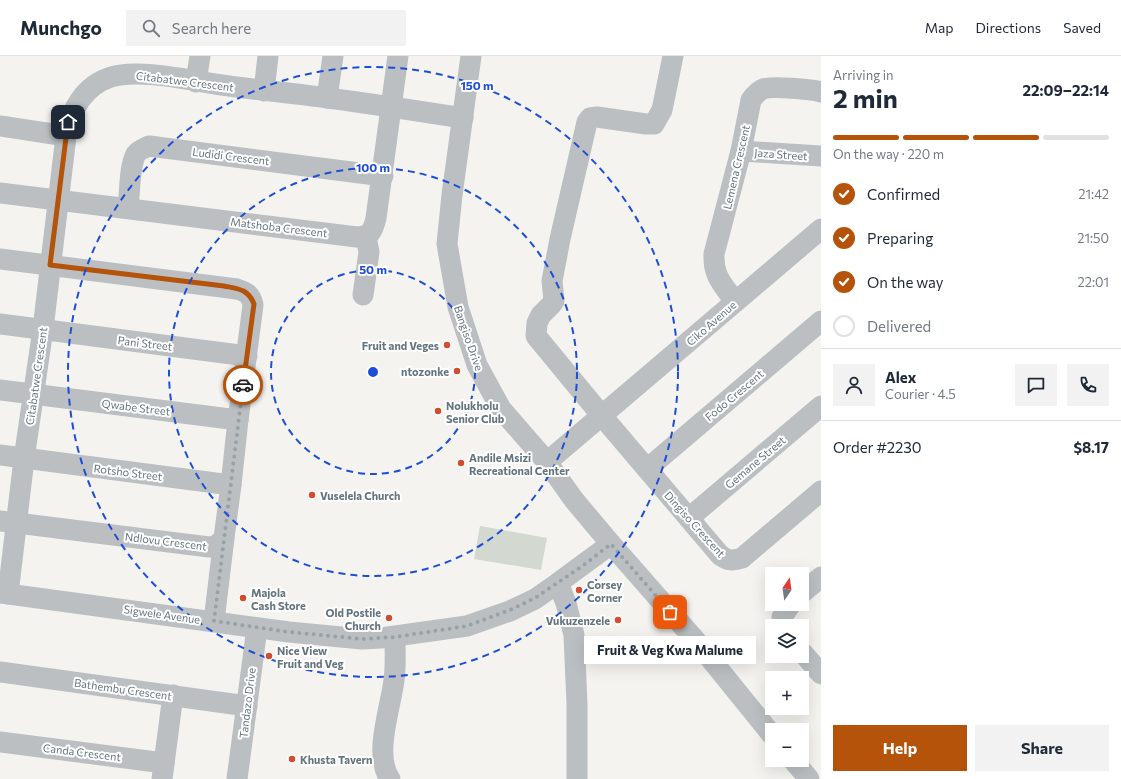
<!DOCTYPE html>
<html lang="en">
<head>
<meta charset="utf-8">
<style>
	body { margin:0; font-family:Commissioner,sans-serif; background:#f2f2f3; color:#1f2937; height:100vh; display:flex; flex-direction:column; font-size:15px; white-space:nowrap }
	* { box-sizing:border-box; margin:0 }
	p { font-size:13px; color:#747a83 }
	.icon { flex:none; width:22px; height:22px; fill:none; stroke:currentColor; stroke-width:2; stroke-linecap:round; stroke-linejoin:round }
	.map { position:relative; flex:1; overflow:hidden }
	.sheet { display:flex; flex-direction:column; background:#fff; width:300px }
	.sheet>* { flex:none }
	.needle { width:26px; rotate:13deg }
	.buttons { position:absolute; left:765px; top:511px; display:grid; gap:8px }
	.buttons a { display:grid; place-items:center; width:44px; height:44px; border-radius:0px; background:#fff; box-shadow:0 4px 16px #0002; font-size:20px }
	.pin { position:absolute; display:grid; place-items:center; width:34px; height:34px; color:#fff; margin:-17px; border-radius:8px; box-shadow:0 2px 6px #0006 }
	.courier { position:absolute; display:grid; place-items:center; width:40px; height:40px; margin:-20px; border:3px solid #b45309; border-radius:50%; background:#fff; color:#222; box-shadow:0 1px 5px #0007 }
	.bubble { position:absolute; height:28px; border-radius:0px; background:#fff; box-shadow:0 4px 16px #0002; font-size:13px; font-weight:700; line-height:28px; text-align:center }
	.summary em { font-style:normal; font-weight:700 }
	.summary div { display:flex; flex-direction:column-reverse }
	.summary { display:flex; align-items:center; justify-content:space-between; height:68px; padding:0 12px }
	h1 { font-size:26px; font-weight:700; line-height:30px }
	.bar { display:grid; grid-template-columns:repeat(4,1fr); gap:6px 4px; align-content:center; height:48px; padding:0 12px }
	.bar i { height:5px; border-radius:3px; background:#e0e1e3 }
	.bar .on { background:#b45309 }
	.bar p { grid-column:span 4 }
	.line { display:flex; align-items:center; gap:10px; padding:0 12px; border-top:1px solid #e0e1e3 }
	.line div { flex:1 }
	.round { display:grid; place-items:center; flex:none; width:42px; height:42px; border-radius:0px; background:#f2f2f3 }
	ol { padding:0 12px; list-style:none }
	li { display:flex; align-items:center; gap:12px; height:44px }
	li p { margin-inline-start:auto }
	li .icon { padding:4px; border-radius:50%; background:#b45309; color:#fff; stroke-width:4 }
	li:last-child { color:#747a83 }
	li i { width:22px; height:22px; border:2px solid #e0e1e3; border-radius:50% }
	.cta { display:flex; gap:8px; margin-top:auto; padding:8px 12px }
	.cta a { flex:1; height:46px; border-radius:0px; background:#b45309; color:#fff; font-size:16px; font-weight:700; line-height:46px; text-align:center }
	.cta a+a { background:#f2f2f3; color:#1f2937 }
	header { display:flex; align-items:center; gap:24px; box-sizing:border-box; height:56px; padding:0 20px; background:#fff; border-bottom:1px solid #e0e1e3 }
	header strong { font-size:19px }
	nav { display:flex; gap:22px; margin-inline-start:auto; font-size:14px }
	.search { width:280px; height:36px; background:#f2f2f3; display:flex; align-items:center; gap:10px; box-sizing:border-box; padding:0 14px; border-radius:0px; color:#747a83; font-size:15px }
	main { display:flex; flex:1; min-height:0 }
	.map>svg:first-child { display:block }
	.green { fill:#d3d8d0 }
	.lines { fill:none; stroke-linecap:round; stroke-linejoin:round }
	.minor { stroke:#bbbfc2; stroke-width:21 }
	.done { stroke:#97a1a6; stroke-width:4; stroke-dasharray:0 7.2 }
	.route { stroke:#b45309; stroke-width:5 }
	.ring { fill:none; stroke:#1d4ed8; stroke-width:2; stroke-dasharray:7 5 }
	.poi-dot { fill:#d24c32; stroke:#fff; stroke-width:1.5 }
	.labels { text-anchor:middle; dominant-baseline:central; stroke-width:4; stroke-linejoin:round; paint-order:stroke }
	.street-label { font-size:11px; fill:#65757e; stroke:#fff }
	.poi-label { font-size:11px; font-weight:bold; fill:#65757e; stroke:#fff; text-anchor:start }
	.centre { fill:#1d4ed8; stroke:#fff; stroke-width:2 }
	.ring-label { font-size:12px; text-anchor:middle; font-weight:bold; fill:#1d4ed8; stroke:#fff; stroke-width:4; stroke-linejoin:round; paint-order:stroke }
</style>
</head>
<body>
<header>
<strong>Munchgo</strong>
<div class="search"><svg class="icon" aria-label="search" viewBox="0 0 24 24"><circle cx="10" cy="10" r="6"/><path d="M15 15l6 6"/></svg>Search here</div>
<nav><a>Map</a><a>Directions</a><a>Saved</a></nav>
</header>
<main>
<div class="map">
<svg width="821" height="723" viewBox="0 0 821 723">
	<rect width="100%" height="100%" fill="#f4f3f0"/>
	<path class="green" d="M480,470l67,12 -6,32 -67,-11z"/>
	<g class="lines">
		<g class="minor">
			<path d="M471,0l-19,139 -5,49 11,63 19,58 24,44 46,53 27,38 37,44 85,97 76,94"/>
			<path d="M673,0l-11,54 -8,14h-8l-49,-7 -7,1 -3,4 -27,117 -8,42 2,20 -2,3 -11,11 -4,8 -1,13 66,80 118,139c8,6 13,6 22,3l79,-67"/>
			<path d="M196,26l4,-26"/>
			<path d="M264,35l4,-35"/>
			<path d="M327,42l6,-42"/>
			<path d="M0,70l66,10"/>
			<path d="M741,95l80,5"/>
			<path d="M0,137l357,44c14,-1 16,-6 19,-19l22,-162"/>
			<path d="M128,152c2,-15 1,-41 8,-54 3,-4 9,-6 13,-8l234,30"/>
			<path d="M0,203l237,30c10,3 14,6 16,16l-15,115 -7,65 -7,53c-5,6 -8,8 -15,9l-209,-26"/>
			<path d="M363,239l6,-43 -3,-15"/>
			<path d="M735,246c-12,-18 -22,-25 -21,-48l27,-103 10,-51c3,-4 7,-9 12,-11 8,-3 49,0 58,3"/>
			<path d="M0,268l247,32"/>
			<path d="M0,334l238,30"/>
			<path d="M0,399l231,30"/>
			<path d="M547,406l274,-233"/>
			<path d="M647,413l174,-148"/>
			<path d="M689,462l132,-112"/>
			<path d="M558,527l8,20 8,32 3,69v75"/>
			<path d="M0,537l289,39 73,7 19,-1 86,-12 43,-15 25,-12 23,-16 53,-39"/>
			<path d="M802,537l19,-16"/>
			<path d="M8,538l16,-135 19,-130 23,-193c4,-26 19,-51 45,-59 28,-9 81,4 111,8 35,5 71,8 106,13 45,6 90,13 135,20"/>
			<path d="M214,565l10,-83"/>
			<path d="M782,570v-9l9,-13"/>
			<path d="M802,596l19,22"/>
			<path d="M0,616l247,34"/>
			<path d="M0,686l164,21"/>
			<path d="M793,704l16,19"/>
			<path d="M162,723l11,-84"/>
			<path d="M237,723l20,-151"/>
			<path d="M390,723c-17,-24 1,-72 4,-99 2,-14 1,-29 1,-43"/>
		</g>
	</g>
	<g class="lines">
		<path class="done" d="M243,329l-29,236 75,11 73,7 33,-2 72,-11 43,-16 25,-12 46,-31 30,-23 59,68"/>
		<path class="route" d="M68,66l-18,143 174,21c15,3 24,3 30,18l-11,81"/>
	</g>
	<g class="ring">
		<circle cx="373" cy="316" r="102"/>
		<circle cx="373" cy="316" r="204"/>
		<circle cx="373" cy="316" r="305"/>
	</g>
	<g class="poi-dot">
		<circle cx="447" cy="289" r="4"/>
		<circle cx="457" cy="315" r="4"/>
		<circle cx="438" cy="355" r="4"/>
		<circle cx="461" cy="407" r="4"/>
		<circle cx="312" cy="439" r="4"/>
		<circle cx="579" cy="534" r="4"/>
		<circle cx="243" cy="542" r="4"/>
		<circle cx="389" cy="562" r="4"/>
		<circle cx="618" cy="564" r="4"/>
		<circle cx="269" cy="600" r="4"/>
		<circle cx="292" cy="703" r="4"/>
	</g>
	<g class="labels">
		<g class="street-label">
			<text transform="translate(185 25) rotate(7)">Citabatwe Crescent</text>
			<text transform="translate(781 98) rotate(4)">Jaza Street</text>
			<text transform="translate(231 100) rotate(7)">Ludidi Crescent</text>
			<text transform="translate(736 111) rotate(-77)">Lemena Crescent</text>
			<text transform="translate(279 171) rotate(7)">Matshoba Crescent</text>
			<text transform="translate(711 267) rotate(-41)">Ciko Avenue</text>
			<text transform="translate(469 282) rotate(71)">Bangiso Drive</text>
			<text transform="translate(145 287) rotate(7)">Pani Street</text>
			<text transform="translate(36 320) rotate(-82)">Citabatwe Crescent</text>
			<text transform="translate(734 339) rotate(-40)">Fodo Crescent</text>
			<text transform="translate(136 351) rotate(7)">Qwabe Street</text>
			<text transform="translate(755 406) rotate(-40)">Gemane Street</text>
			<text transform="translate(128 416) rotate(7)">Rotsho Street</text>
			<text transform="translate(695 468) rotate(48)">Dingiso Crescent</text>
			<text transform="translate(166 485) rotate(7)">Ndlovu Crescent</text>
			<text transform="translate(162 558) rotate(8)">Sigwele Avenue</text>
			<text transform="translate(123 633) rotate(8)">Bathembu Crescent</text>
			<text transform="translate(247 647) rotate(-83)">Tandazo Drive</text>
			<text transform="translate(82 696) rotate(7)">Canda Crescent</text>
		</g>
		<g class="poi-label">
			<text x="439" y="289" text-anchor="end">Fruit and Veges</text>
			<text x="449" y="315" text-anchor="end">ntozonke</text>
			<text x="446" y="349">Nolukholu<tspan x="446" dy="13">Senior Club</tspan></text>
			<text x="469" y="401">Andile Msizi<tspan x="469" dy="13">Recreational Center</tspan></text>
			<text x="320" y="439">Vuselela Church</text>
			<text x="587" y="528">Corsey<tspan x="587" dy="13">Corner</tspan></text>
			<text x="251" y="536">Majola<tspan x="251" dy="13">Cash Store</tspan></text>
			<text x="381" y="556" text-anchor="end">Old Postile<tspan x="381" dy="13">Church</tspan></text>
			<text x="610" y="564" text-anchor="end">Vukuzenzele</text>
			<text x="277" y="594">Nice View<tspan x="277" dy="13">Fruit and Veg</tspan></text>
			<text x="300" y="703">Khusta Tavern</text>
		</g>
	</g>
	<circle cx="373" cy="316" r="6" class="centre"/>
	<g class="ring-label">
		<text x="477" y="34">150 m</text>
		<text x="373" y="116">100 m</text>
		<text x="373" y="218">50 m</text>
	</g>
</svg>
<div class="buttons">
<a><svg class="needle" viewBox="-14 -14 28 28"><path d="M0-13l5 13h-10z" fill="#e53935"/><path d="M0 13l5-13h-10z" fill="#747a83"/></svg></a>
<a><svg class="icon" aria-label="layers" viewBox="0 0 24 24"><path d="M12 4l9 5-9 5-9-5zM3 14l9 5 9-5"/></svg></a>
<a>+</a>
<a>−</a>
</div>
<div class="pin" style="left:670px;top:556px;background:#ea580c"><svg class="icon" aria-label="bag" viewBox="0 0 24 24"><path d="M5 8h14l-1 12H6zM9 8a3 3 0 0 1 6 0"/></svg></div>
<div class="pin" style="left:68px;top:66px;background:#1f2937"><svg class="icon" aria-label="home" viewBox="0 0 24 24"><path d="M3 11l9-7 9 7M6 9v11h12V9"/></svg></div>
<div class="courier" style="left:243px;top:329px"><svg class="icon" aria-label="car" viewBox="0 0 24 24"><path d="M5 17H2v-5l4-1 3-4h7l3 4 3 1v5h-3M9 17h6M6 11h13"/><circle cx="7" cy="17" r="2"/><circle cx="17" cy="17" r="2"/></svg></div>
<div class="bubble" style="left:584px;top:580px;width:172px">Fruit &amp; Veg Kwa Malume</div>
</div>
<section class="sheet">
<div class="summary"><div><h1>2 min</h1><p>Arriving in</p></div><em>22:09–22:14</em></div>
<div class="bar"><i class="on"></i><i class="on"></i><i class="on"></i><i></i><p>On the way · 220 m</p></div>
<ol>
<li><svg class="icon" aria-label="check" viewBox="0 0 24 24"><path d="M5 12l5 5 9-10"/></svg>Confirmed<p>21:42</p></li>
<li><svg class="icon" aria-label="check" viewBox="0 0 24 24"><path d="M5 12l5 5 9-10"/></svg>Preparing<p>21:50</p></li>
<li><svg class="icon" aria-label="check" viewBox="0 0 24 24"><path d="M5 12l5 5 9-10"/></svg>On the way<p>22:01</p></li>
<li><i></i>Delivered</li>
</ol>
<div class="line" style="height:72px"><a class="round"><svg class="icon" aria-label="person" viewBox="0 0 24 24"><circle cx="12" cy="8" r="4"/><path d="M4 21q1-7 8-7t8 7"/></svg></a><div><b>Alex</b><p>Courier · 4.5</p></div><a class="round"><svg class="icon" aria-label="chat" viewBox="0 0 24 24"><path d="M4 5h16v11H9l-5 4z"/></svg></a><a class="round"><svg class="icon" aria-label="phone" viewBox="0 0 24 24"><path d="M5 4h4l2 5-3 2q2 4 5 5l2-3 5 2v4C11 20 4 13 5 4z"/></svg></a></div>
<div class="line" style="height:52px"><div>Order #2230</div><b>$8.17</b></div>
<div class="cta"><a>Help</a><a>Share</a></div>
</section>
</main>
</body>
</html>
